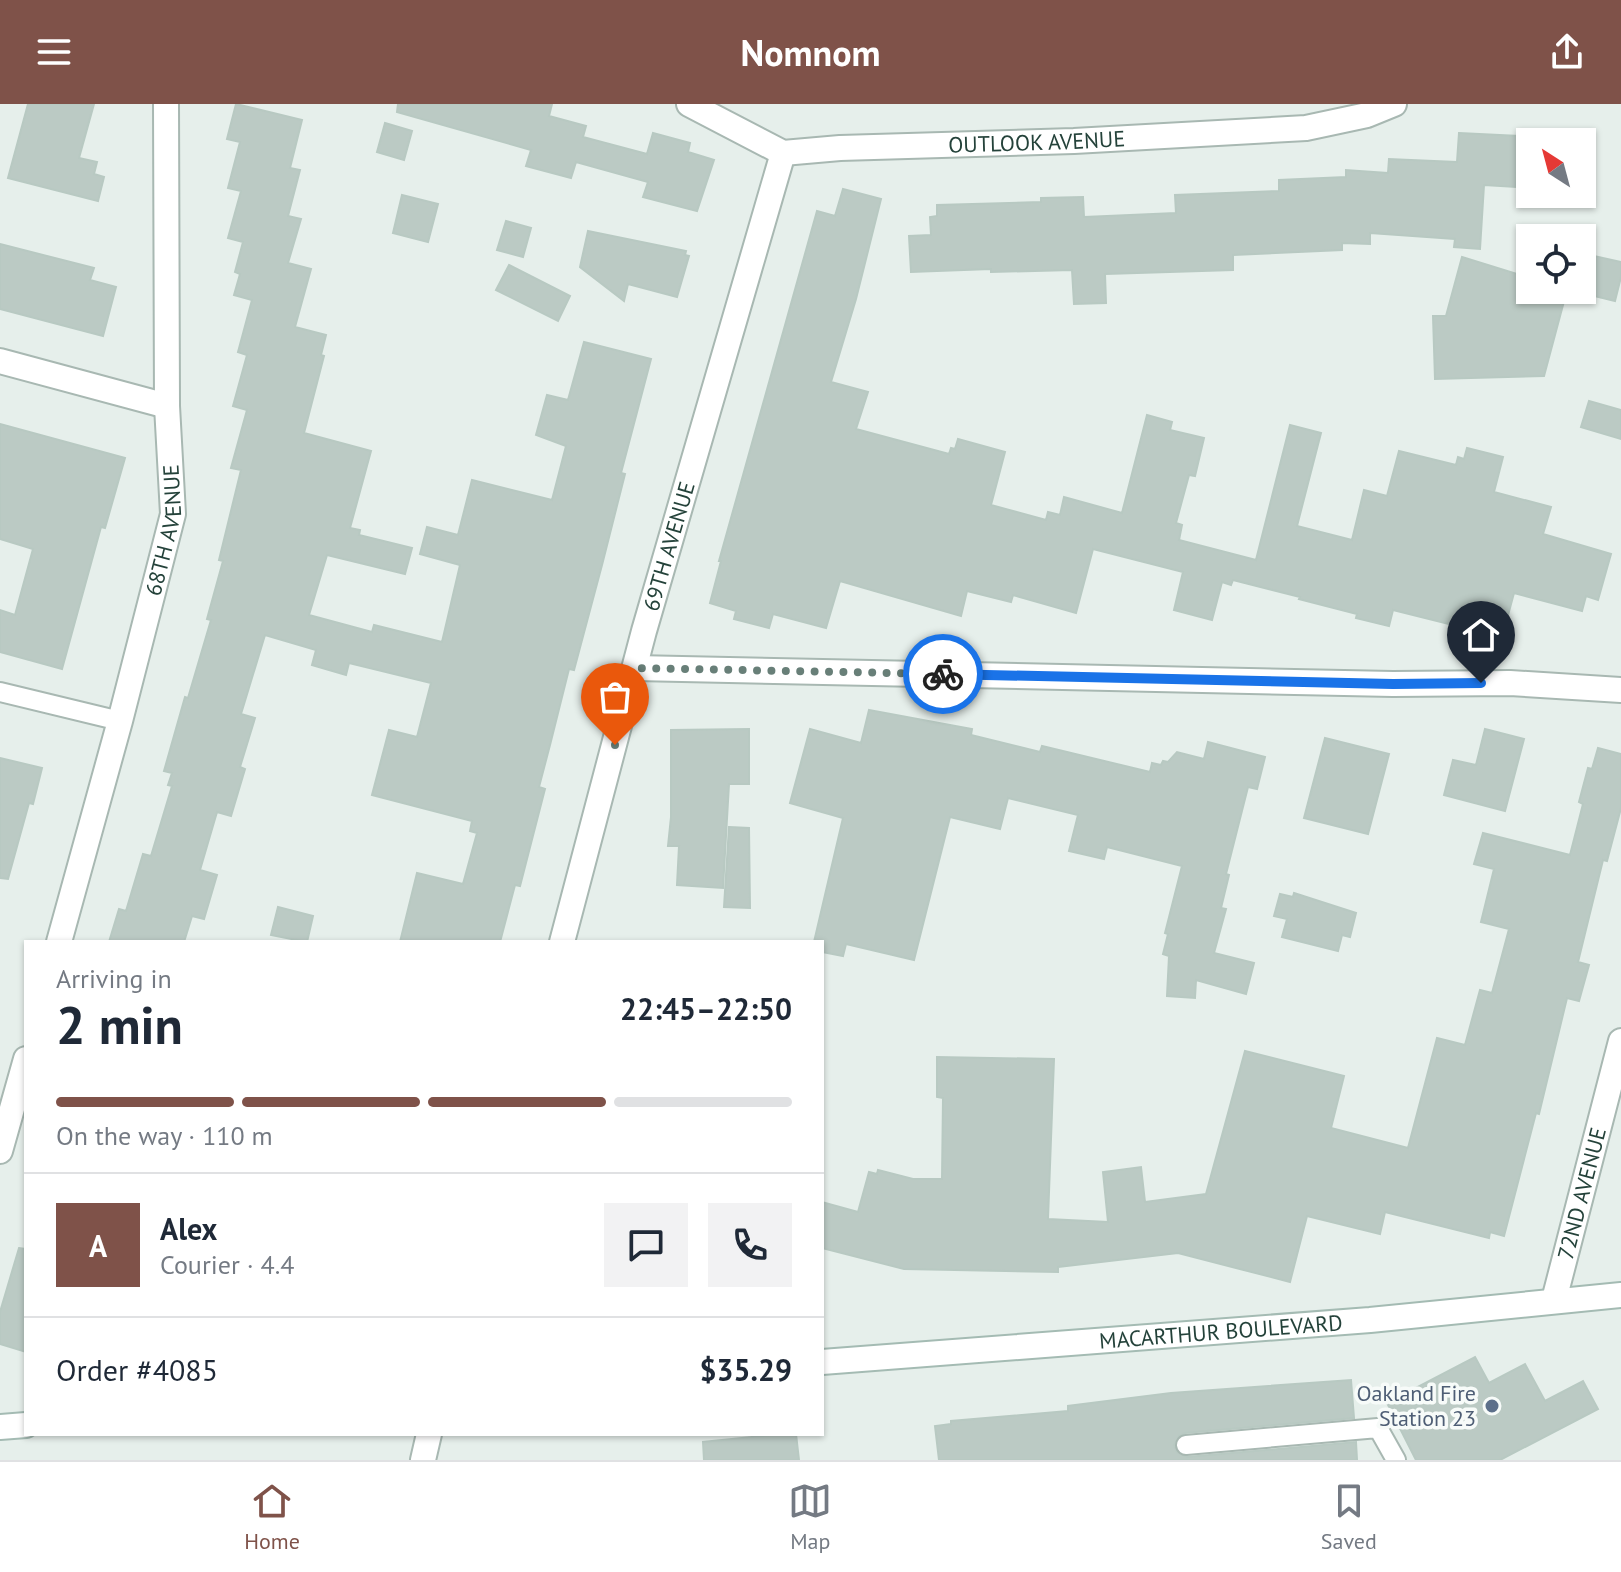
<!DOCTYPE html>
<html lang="en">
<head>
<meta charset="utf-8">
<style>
	body { margin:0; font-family:"PT Sans",sans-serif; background:#f2f2f3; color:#1f2937; height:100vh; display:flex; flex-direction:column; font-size:30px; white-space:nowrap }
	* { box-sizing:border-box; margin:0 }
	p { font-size:26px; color:#747a83 }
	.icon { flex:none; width:44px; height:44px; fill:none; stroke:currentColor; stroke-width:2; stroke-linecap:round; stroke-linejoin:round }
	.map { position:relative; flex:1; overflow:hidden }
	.side { position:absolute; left:24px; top:836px; width:800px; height:496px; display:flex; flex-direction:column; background:#fff; border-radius:0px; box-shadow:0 2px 6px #0004 }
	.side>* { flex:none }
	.needle { width:52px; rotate:324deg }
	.tools { position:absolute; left:1516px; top:24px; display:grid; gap:16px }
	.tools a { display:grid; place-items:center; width:80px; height:80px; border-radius:0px; background:#fff; box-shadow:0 2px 6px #0004; font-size:40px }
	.pin { position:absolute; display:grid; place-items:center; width:68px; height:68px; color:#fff; margin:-82px -34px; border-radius:50% 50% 50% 0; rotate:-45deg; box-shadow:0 0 8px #0007 }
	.pin .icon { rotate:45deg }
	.courier { position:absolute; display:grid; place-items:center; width:80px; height:80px; margin:-40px; border:6px solid #1a73e8; border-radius:50%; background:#fff; color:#222; box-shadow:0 2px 10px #0007 }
	.head em { font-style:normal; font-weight:700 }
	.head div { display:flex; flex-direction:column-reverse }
	.head { display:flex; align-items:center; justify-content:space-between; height:136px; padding:0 32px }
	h1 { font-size:52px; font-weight:700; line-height:60px }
	.bar { display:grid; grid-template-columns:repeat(4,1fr); gap:12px 8px; align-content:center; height:96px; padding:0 32px }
	.bar i { height:10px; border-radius:6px; background:#e0e1e3 }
	.bar .active { background:#7f5249 }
	.bar p { grid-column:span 4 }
	.line { display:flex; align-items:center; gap:20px; padding:0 32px; border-top:2px solid #e0e1e3 }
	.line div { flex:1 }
	.round { display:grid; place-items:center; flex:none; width:84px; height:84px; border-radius:0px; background:#f2f2f3 }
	header { display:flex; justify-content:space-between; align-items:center; height:104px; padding:0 32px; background:#7f5249; color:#fff; font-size:36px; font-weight:700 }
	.menu { display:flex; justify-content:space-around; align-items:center; height:112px; border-top:2px solid #e0e1e3; background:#fff; font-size:22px; color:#747a83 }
	.menu a { display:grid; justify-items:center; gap:4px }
	.menu .active { color:#7f5249 }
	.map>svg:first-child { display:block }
	.building { fill:#bbcac4; stroke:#b8c9c2; stroke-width:2 }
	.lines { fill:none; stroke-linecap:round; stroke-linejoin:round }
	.lane-casing { stroke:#a8b8b2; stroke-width:22 }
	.street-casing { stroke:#a8b8b2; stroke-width:28 }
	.secondary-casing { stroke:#a4bbb3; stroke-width:28 }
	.lane { stroke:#fff; stroke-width:18 }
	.street { stroke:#fff; stroke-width:24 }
	.secondary { stroke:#fff; stroke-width:24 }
	.done { stroke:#687f78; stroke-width:8; stroke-dasharray:0 14.4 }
	.route { stroke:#1a73e8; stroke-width:10 }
	.service-dot { fill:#5c6f8a; stroke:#f7fbf9; stroke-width:3 }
	.labels { text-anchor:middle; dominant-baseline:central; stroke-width:7; stroke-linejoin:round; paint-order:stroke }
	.street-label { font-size:22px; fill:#24423a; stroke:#f7fbf9 }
	.service-label { font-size:22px; fill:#4e5e75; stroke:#f7fbf9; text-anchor:end }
</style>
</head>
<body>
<header><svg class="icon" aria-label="menu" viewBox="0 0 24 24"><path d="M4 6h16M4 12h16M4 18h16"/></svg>Nomnom<svg class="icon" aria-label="share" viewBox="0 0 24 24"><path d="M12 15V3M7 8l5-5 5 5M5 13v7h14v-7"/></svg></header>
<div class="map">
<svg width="1621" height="1356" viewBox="0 0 1621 1356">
	<rect width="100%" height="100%" fill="#e6efeb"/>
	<g class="building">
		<path d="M28,0h66l-15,54 18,4 -3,12 10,3 -6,24 -90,-23z"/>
		<path d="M236,0l66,16 -12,48 10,2 -12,46 13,3 -13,44 23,6 -16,58 31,8 -5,20 3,1 -20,77 67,18 -21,77 10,2 -1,5 53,13 -7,26 -78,-19 -18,60 63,17 2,-7 68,17 18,-77 -40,-11 7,-27 31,8 14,-55 80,20 14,-54 -30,-11 11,-40 21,5 16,-58 67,17 -30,114 4,1 -23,91 -28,105 -5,-1 -19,76 -11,42 6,2 -25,97 -5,-1 -15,57h-100l17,-69 46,11 14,-51 -7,-2 2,-10 -100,-26 17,-65 28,7 14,-54 -82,-20 -3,12 -34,-10 4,-15 -51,-15 -24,79 14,4 -15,49 5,2 -14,47 -14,-4 -17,58 17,5 -13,44 -12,-3 -8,26h-75l10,-33 7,2 17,-57 8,2 21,-70 -4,-1 4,-12 -8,-2 21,-74 3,1 23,-78 -4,-1 16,-58 -4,-1 22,-90 -10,-2 16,-58 -14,-4 14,-51 -9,-3 14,-52 -18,-5 6,-21 -5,-2 8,-30 -15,-4 13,-47 -13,-3 12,-46 -13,-3z"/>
		<path d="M398,0h154l-3,12 37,10 -3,11 64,17 6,-21 37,10 -2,9 26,8 -17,51 -54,-14 5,-15 -72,-20 -5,16 -45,-12 5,-16 -134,-38z"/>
		<path d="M385,19l27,8 -8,29 -27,-8z"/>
		<path d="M1459,29l60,3 -3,51 -32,-2 -4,64 -26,-2 1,-8 -85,-6v11l-28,-1v7l-109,5v15l-128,4 1,29 -32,1 -2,-34 -81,2v-3l-80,3 -2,-36 22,-1 -1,-18 7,-1v-11l104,-3v-4l42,-1 1,20 92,-4 -1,-18 104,-4v-11l67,-3v-7l42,3 1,-14 68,3z"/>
		<path d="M843,85l38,10 -25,100 -25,83 37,10 -12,37 93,25 2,-6 4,1 3,-10 47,13 -14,53 55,15 2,-8 12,3 4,-18 58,16 25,-98 25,7 -2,8 34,8 -9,38 -6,-1 -13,48 6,2 -3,15 77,20 34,-135 31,8 -24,93 55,14 12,-50 23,6 12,-45 57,14 2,-8 6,2 3,-11 36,9 -9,35 57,15 -8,27 68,20 -13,46 -12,-4 -4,15 -68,-18 -14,52 -25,-7 2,-7 -84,-21 -4,16 -33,-8 1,-4 -58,-15 1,-2 -67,-17 -2,5 -9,-3 -10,38 -38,-10 9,-38 -90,-23 -17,64 -63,-18 -2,7 -44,-11 -6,25 -121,-35 -14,47 -53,-14 -4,14 -35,-9 2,-8 -26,-8 11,-42h-2l98,-350 18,5z"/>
		<path d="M402,91l36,9 -10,38 -35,-9z"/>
		<path d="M506,117l25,7 -8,29 -26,-7z"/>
		<path d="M588,127l98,20 -1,4 4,1 -12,41 -49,-13 -4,17 -44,-34z"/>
		<path d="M0,140l94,24 -4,12 26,7 -13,49 -103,-27z"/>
		<path d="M1585,150l36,8v15l-6,24 -33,-8v-25z"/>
		<path d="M1462,153l68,21v12h37l-23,86 -109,3 -2,-63h13z"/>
		<path d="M509,161l61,31 -12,25 -62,-31z"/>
		<path d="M1589,297l32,9v29l-40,-12z"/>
		<path d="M0,320l125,34 -20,70 -4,-1 -39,142 -62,-17v-42l15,5 18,-66 -33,-10z"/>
		<path d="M869,606l103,19 -1,6 69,17 2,-6 108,26 2,-9 9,2 2,-4 5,1 9,-10 27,7 4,-17 57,15 -8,32 -9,-2 -22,87 3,1 -8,33 5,1 -12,44 40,10 -8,31 -50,-14 -1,18 -28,-2 2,-40 -6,-2 5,-20 -3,-1 17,-67 -75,-19 -3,12 -35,-8 9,-36 -70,-17 -8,31 -50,-12 -36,143 -68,-16 -3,12 -21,-4v-10h-8l29,-124 -53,-15 20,-74 51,14z"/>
		<path d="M749,625v55h-20l-6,104 -46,-3 2,-39h-11l3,-29v-87z"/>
		<path d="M1485,625l39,10 -19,72 -61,-16 9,-35 23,5z"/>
		<path d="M1325,634l64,16 -21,80 -64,-16z"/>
		<path d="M1598,644l23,6v54l-14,53 -4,-1 -25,102 11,3 -10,36 -12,-3 -28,116 -3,-1 -32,123 -14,-4 -1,6 -104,-26 -5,22 -73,-18 -17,66 -112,-29 -120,14v5l-154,-3 -82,-21v-46l36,10 11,-40 8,2 1,-4 35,9h29l1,-81 -6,-1v-40l117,2 -6,160 60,3 -5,-50 38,-5 4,35 61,-8 39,-143 99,25 -13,52 77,20 29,-110 28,7 15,-55 12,3 17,-64 -28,-7 13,-53 -20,-5 9,-31 87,22 13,-51 -4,-2 9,-34 4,1z"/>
		<path d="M0,654l42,10 -9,36 -4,-1 -21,76 -8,-1z"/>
		<path d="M729,723l20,1 1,80 -26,-1z"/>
		<path d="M1294,789l62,20 -6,24 -8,-2 -4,16 -56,-14 5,-18 -13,-3 6,-22 13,3z"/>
		<path d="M278,803l35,9 -6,26 -36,-7z"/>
		<path d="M19,1144l7,1v103l-26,-8v-32z"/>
		<path d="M1475,1253l14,26 36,-19 20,37 38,-20 15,28 -98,51h-84l-29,-57z"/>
		<path d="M1351,1276l3,38 -169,15 -6,3 -5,9 3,7 10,5 169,-15 1,18h-418l-4,-34 16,-2v-3l117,-10v-5l103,-13z"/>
		<path d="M780,1330h16l3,26h-95l-1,-18z"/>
	</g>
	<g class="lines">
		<g class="lane-casing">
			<g id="lane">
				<path d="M0,588l120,29"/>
				<path d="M1186,1341l192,-17 18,32"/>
			</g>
		</g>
		<g class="street-casing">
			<g id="street">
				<path id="s1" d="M689,0l94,49 57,-5 234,-7 232,-13 61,-13 27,-11"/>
				<path d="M0,257l167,45"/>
				<path d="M635,564l758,16 117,-1 111,7"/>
				<path id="s2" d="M59,838l61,-221 53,-207 -6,-108 -1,-302"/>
				<path id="s3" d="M562,838l82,-311 139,-478"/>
				<path d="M0,1047l26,-92"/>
				<path id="s4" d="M1554,1196l67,-259"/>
				<path d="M423,1356l6,-26"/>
			</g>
		</g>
		<g class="secondary-casing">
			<g id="secondary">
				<path id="s5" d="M822,1258l548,-42 251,-25"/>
				<path d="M0,1323l26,-2"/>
			</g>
		</g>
		<use href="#lane" class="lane"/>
		<use href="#street" class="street"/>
		<use href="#secondary" class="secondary"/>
	</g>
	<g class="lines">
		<path class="done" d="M615,641l20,-77 308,6"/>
		<path class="route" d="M943,570l450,10 88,-1"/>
	</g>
	<circle class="service-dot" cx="1492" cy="1302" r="8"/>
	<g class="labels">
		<g class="street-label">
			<text stroke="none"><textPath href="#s1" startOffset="360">OUTLOOK AVENUE</textPath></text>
			<text stroke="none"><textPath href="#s2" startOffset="426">68TH AVENUE</textPath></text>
			<text stroke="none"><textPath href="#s3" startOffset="410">69TH AVENUE</textPath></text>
			<text stroke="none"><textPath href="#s4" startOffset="110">72ND AVENUE</textPath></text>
			<text stroke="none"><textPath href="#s5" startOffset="400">MACARTHUR BOULEVARD</textPath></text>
		</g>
		<g class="service-label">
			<text x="1476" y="1289">Oakland Fire<tspan x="1476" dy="25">Station 23</tspan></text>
		</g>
	</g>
</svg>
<div class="tools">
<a><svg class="needle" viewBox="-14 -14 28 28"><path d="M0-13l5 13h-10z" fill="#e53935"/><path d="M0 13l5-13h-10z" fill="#747a83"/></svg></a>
<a><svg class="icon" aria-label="locate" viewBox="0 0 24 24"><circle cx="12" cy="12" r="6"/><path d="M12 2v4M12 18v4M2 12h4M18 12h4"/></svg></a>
</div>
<div class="pin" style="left:615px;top:641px;background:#ea580c"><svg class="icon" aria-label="bag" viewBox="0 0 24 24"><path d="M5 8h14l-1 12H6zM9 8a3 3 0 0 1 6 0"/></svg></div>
<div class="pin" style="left:1481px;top:579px;background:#1f2937"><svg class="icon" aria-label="home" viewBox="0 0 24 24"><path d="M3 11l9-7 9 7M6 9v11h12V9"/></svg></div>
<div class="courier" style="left:943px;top:570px"><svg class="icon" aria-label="bike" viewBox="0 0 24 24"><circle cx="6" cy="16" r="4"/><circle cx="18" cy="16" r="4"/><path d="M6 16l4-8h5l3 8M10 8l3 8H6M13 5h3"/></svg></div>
<section class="side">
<div class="head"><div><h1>2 min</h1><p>Arriving in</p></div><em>22:45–22:50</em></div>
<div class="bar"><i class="active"></i><i class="active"></i><i class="active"></i><i></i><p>On the way · 110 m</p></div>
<div class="line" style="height:144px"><b class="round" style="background:#7f5249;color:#fff">A</b><div><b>Alex</b><p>Courier · 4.4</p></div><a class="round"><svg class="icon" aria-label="chat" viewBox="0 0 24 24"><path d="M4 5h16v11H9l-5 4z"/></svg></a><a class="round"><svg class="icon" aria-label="phone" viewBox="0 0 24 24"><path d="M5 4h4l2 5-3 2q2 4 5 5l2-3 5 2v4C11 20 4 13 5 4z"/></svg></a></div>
<div class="line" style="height:104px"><div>Order #4085</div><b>$35.29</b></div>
</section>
</div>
<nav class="menu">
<a class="active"><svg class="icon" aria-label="home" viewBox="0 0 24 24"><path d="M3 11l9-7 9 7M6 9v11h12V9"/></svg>Home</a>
<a><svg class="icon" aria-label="map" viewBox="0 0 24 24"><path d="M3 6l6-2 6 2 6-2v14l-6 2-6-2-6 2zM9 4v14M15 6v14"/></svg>Map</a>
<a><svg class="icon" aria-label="saved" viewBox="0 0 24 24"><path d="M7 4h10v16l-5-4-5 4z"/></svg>Saved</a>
</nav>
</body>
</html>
